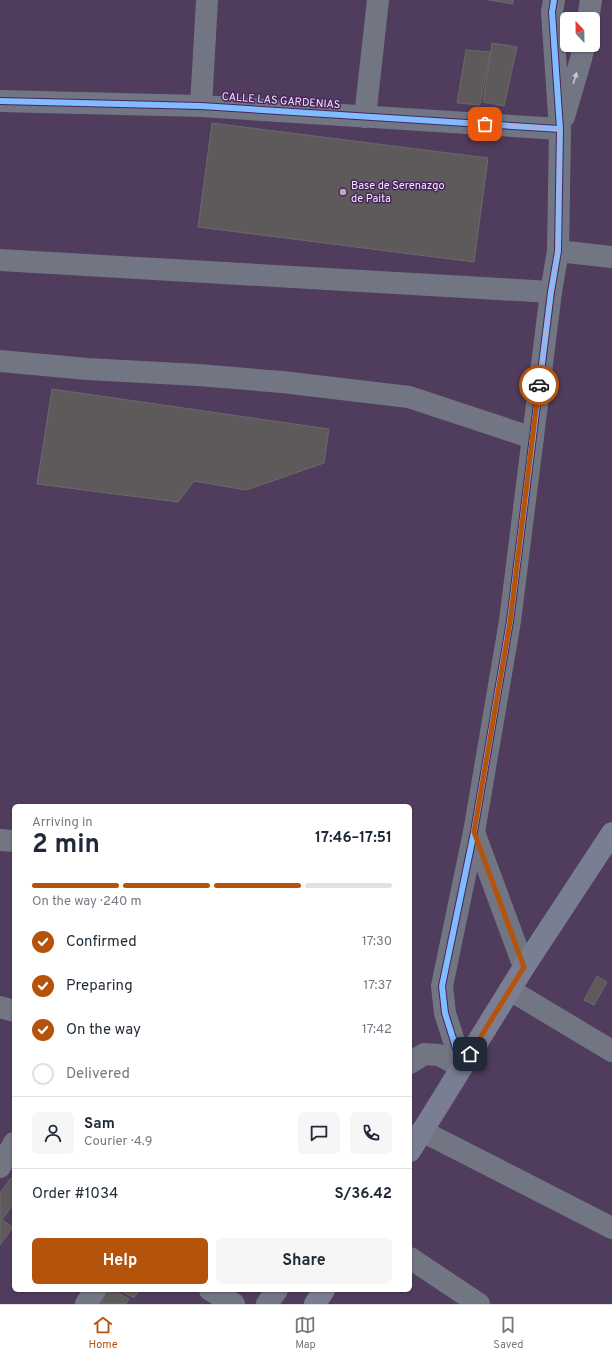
<!DOCTYPE html>
<html lang="en">
<head>
<meta charset="utf-8">
<style>
	body { margin:0; font-family:Overpass,sans-serif; background:#f6f6f7; color:#1f2937; height:100vh; display:flex; flex-direction:column; font-size:15px; white-space:nowrap }
	* { box-sizing:border-box; margin:0 }
	p { font-size:13px; color:#747a83 }
	.icon { flex:none; width:22px; height:22px; fill:none; stroke:currentColor; stroke-width:2; stroke-linecap:round; stroke-linejoin:round }
	.map { position:relative; flex:1; overflow:hidden }
	.sheet { position:absolute; left:12px; top:804px; width:400px; height:488px; display:flex; flex-direction:column; background:#fff; border-radius:6px; box-shadow:0 1px 3px #0004 }
	.sheet>* { flex:none }
	.needle { width:26px; rotate:338deg }
	.buttons { position:absolute; left:560px; top:12px; display:grid; gap:8px }
	.buttons a { display:grid; place-items:center; width:40px; height:40px; border-radius:6px; background:#fff; box-shadow:0 1px 3px #0004; font-size:20px }
	.pin { position:absolute; display:grid; place-items:center; width:34px; height:34px; color:#fff; margin:-17px; border-radius:8px; box-shadow:0 2px 6px #0006 }
	.courier { position:absolute; display:grid; place-items:center; width:40px; height:40px; margin:-20px; border:3px solid #b45309; border-radius:50%; background:#fff; color:#222; box-shadow:0 1px 5px #0007 }
	.overview em { font-style:normal; font-weight:700 }
	.overview div { display:flex; flex-direction:column-reverse }
	.overview { display:flex; align-items:center; justify-content:space-between; height:68px; padding:0 20px }
	h1 { font-size:26px; font-weight:700; line-height:30px }
	.bar { display:grid; grid-template-columns:repeat(4,1fr); gap:6px 4px; align-content:center; height:48px; padding:0 20px }
	.bar i { height:5px; border-radius:3px; background:#e0e1e3 }
	.bar .on { background:#b45309 }
	.bar p { grid-column:span 4 }
	.line { display:flex; align-items:center; gap:10px; padding:0 20px; border-top:1px solid #e0e1e3 }
	.line div { flex:1 }
	.round { display:grid; place-items:center; flex:none; width:42px; height:42px; border-radius:6px; background:#f6f6f7 }
	ol { padding:0 20px; list-style:none }
	li { display:flex; align-items:center; gap:12px; height:44px }
	li p { margin-inline-start:auto }
	li .icon { padding:4px; border-radius:50%; background:#b45309; color:#fff; stroke-width:4 }
	li:last-child { color:#747a83 }
	li i { width:22px; height:22px; border:2px solid #e0e1e3; border-radius:50% }
	.button { display:flex; gap:8px; margin-top:auto; padding:8px 20px }
	.button a { flex:1; height:46px; border-radius:6px; background:#b45309; color:#fff; font-size:16px; font-weight:700; line-height:46px; text-align:center }
	.button a+a { background:#f6f6f7; color:#1f2937 }
	.dock { display:flex; justify-content:space-around; align-items:center; height:56px; border-top:1px solid #e0e1e3; background:#fff; font-size:11px; color:#747a83 }
	.dock a { display:grid; justify-items:center; gap:2px }
	.dock .on { color:#b45309 }
	.map>svg:first-child { display:block }
	.building { fill:#5e5a5c; stroke:#6c686c }
	.lines { fill:none; stroke-linecap:round; stroke-linejoin:round }
	.minor { stroke:#727683; stroke-width:22 }
	.major { stroke:#7a7e92; stroke-width:22 }
	.cycleway-casing { stroke:#49245d; stroke-width:8 }
	.cycleway { stroke:#80bcff; stroke-width:6 }
	.oneway { fill:#ccc4d7 }
	.done { stroke:#baaac3; stroke-width:4; stroke-dasharray:0 7.2 }
	.route { stroke:#b45309; stroke-width:5 }
	.poi-dot { fill:#baaac3; stroke:#49245d; stroke-width:1.5 }
	.labels { text-anchor:middle; dominant-baseline:central; stroke-width:3; stroke-linejoin:round; paint-order:stroke }
	.street-label { font-size:11px; fill:#f3e6fb; stroke:#49245d }
	.poi-label { font-size:11px; fill:#f3e6fb; stroke:#49245d; text-anchor:start }
</style>
</head>
<body>
<div class="map">
<svg width="612" height="1304" viewBox="0 0 612 1304">
	<rect width="100%" height="100%" fill="#503c5c"/>
	<g class="building">
		<path d="M489,0h24v4z"/>
		<path d="M492,43l25,4 -13,59 -21,-4z"/>
		<path d="M466,50l24,2 -10,53 -23,-2z"/>
		<path d="M212,123l276,35 -14,104 -276,-35z"/>
		<path d="M52,389l277,40 -5,34 -78,27 -52,-9 -16,21 -141,-18z"/>
		<path d="M597,976l10,6 -13,23 -10,-5z"/>
		<path d="M12,1177l2,1v25l-12,17 11,7 -13,18v-52z"/>
		<path d="M107,1290h6l16,9 -3,5h-26z"/>
		<path d="M120,1290h19l-5,8z"/>
	</g>
	<g class="lines">
		<g class="minor">
			<path d="M588,19l3,-19"/>
			<path d="M0,101l201,5 359,23"/>
			<path d="M201,106l6,-106"/>
			<path d="M365,117l13,-117"/>
			<path d="M564,117l17,-58 3,-14"/>
			<path d="M558,251l54,6"/>
			<path d="M0,260l551,32"/>
			<path d="M0,361l87,8 111,6 84,7 127,15 124,41"/>
			<path d="M474,832l50,135"/>
			<path d="M0,840l14,1"/>
			<path d="M510,990l102,61"/>
			<path d="M0,1007l14,4"/>
			<path d="M410,1063l14,-9 15,1 23,12"/>
			<path d="M462,1067l-17,-54 -3,-27 32,-154 36,-211 41,-329 7,-41 2,-122 -8,-117 2,-12"/>
			<path d="M422,1131l190,97"/>
			<path d="M0,1167l14,-24"/>
			<path d="M410,1258l69,46"/>
			<path d="M210,1290l24,14"/>
			<path d="M86,1304l9,-14"/>
			<path d="M267,1304l10,-14"/>
		</g>
		<g class="major">
			<path d="M410,1151l114,-184 88,-134"/>
			<path d="M315,1304l9,-14"/>
		</g>
		<g class="cycleway-casing">
			<g id="cycleway">
				<path d="M0,101l201,5 359,23"/>
				<path d="M462,1067l-17,-54 -3,-27 32,-154 36,-211 41,-329 7,-41 2,-122 -8,-117 2,-12"/>
			</g>
		</g>
		<use href="#cycleway" class="cycleway"/>
	</g>
	<defs><path id="oneway-solid" d="M-6-.8H1V-3.2L6.5 0L1 3.2V.8H-6Z"/></defs>
	<use class="oneway" href="#oneway-solid" transform="translate(575 78) rotate(-73)"/>
	<g class="lines">
		<path class="done" d="M485,124l75,5 -2,122 -7,41 -12,93"/>
		<path class="route" d="M470,1054l54,-87 -50,-135 36,-210 29,-237"/>
	</g>
	<circle class="poi-dot" cx="343" cy="192" r="4"/>
	<g class="labels">
		<g class="street-label">
			<text transform="translate(281 101) rotate(4)">CALLE LAS GARDENIAS</text>
		</g>
		<g class="poi-label">
			<text x="351" y="186">Base de Serenazgo<tspan x="351" dy="13">de Paita</tspan></text>
		</g>
	</g>
</svg>
<div class="buttons">
<a><svg class="needle" viewBox="-14 -14 28 28"><path d="M0-13l5 13h-10z" fill="#e53935"/><path d="M0 13l5-13h-10z" fill="#747a83"/></svg></a>
</div>
<div class="pin" style="left:485px;top:124px;background:#ea580c"><svg class="icon" aria-label="bag" viewBox="0 0 24 24"><path d="M5 8h14l-1 12H6zM9 8a3 3 0 0 1 6 0"/></svg></div>
<div class="pin" style="left:470px;top:1054px;background:#1f2937"><svg class="icon" aria-label="home" viewBox="0 0 24 24"><path d="M3 11l9-7 9 7M6 9v11h12V9"/></svg></div>
<div class="courier" style="left:539px;top:385px"><svg class="icon" aria-label="car" viewBox="0 0 24 24"><path d="M5 17H2v-5l4-1 3-4h7l3 4 3 1v5h-3M9 17h6M6 11h13"/><circle cx="7" cy="17" r="2"/><circle cx="17" cy="17" r="2"/></svg></div>
<section class="sheet">
<div class="overview"><div><h1>2 min</h1><p>Arriving in</p></div><em>17:46–17:51</em></div>
<div class="bar"><i class="on"></i><i class="on"></i><i class="on"></i><i></i><p>On the way · 240 m</p></div>
<ol>
<li><svg class="icon" aria-label="check" viewBox="0 0 24 24"><path d="M5 12l5 5 9-10"/></svg>Confirmed<p>17:30</p></li>
<li><svg class="icon" aria-label="check" viewBox="0 0 24 24"><path d="M5 12l5 5 9-10"/></svg>Preparing<p>17:37</p></li>
<li><svg class="icon" aria-label="check" viewBox="0 0 24 24"><path d="M5 12l5 5 9-10"/></svg>On the way<p>17:42</p></li>
<li><i></i>Delivered</li>
</ol>
<div class="line" style="height:72px"><a class="round"><svg class="icon" aria-label="person" viewBox="0 0 24 24"><circle cx="12" cy="8" r="4"/><path d="M4 21q1-7 8-7t8 7"/></svg></a><div><b>Sam</b><p>Courier · 4.9</p></div><a class="round"><svg class="icon" aria-label="chat" viewBox="0 0 24 24"><path d="M4 5h16v11H9l-5 4z"/></svg></a><a class="round"><svg class="icon" aria-label="phone" viewBox="0 0 24 24"><path d="M5 4h4l2 5-3 2q2 4 5 5l2-3 5 2v4C11 20 4 13 5 4z"/></svg></a></div>
<div class="line" style="height:52px"><div>Order #1034</div><b>S/36.42</b></div>
<div class="button"><a>Help</a><a>Share</a></div>
</section>
</div>
<nav class="dock">
<a class="on"><svg class="icon" aria-label="home" viewBox="0 0 24 24"><path d="M3 11l9-7 9 7M6 9v11h12V9"/></svg>Home</a>
<a><svg class="icon" aria-label="map" viewBox="0 0 24 24"><path d="M3 6l6-2 6 2 6-2v14l-6 2-6-2-6 2zM9 4v14M15 6v14"/></svg>Map</a>
<a><svg class="icon" aria-label="saved" viewBox="0 0 24 24"><path d="M7 4h10v16l-5-4-5 4z"/></svg>Saved</a>
</nav>
</body>
</html>
